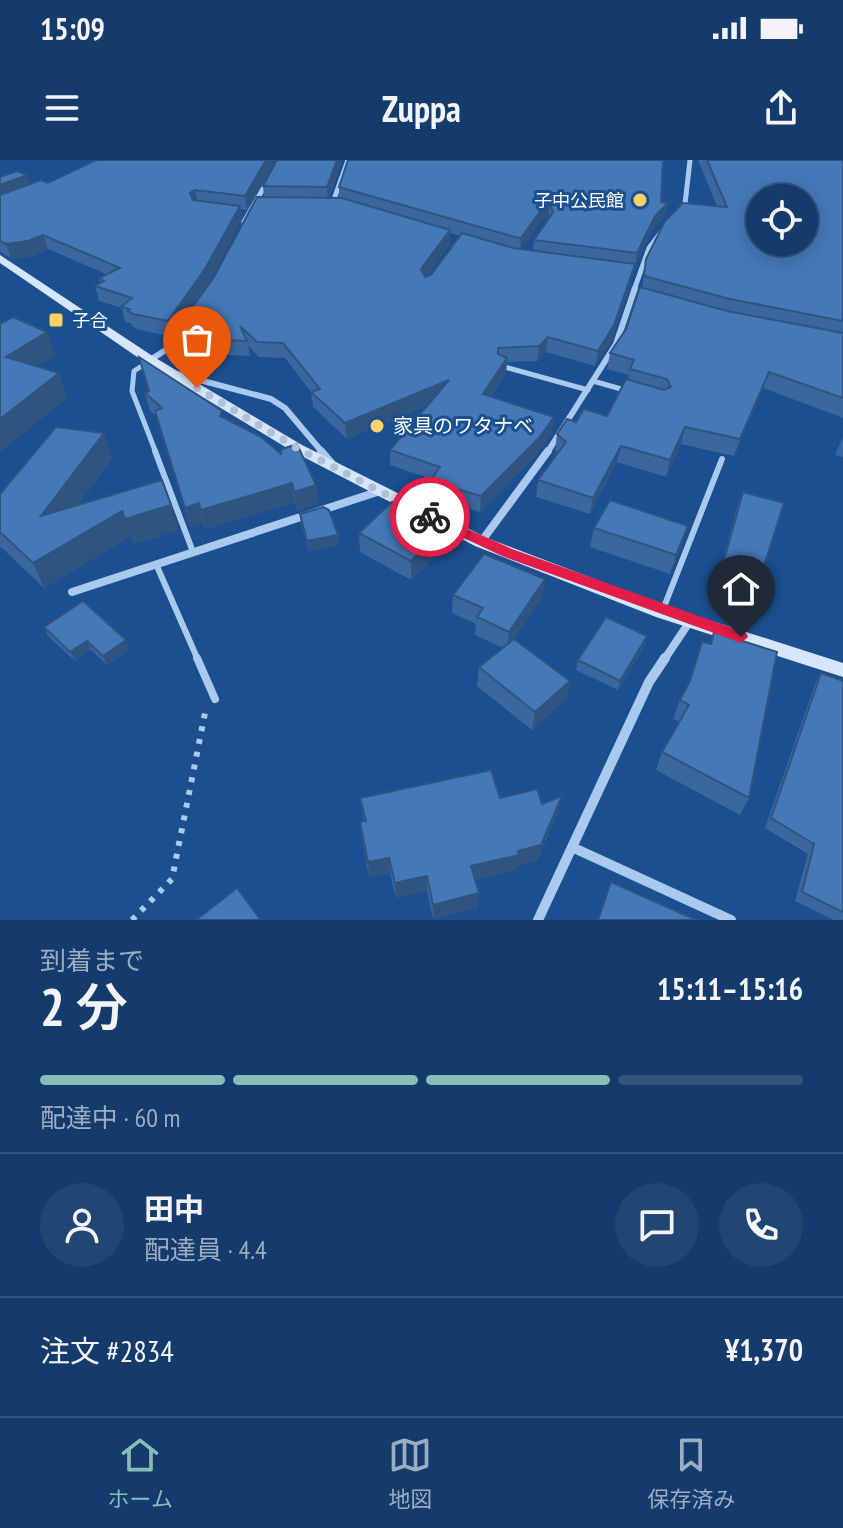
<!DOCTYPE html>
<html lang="ja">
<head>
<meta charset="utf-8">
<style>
	body { margin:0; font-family:"PT Sans Narrow","Noto Sans JP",sans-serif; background:#214673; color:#f1f3f6; height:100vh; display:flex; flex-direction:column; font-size:30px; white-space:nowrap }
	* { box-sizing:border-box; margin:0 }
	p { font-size:26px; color:#9dadc1 }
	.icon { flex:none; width:44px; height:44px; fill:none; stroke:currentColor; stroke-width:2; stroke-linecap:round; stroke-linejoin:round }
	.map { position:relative; height:760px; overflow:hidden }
	.sheet { display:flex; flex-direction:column; background:#143b6b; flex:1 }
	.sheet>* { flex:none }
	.tools { position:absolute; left:746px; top:24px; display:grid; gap:16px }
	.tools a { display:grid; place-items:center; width:72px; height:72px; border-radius:50%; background:#143b6b; box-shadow:0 4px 20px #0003,0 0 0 2px #33557e; font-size:40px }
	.pin { position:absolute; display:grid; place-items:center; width:68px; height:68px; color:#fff; margin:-82px -34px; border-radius:50% 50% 50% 0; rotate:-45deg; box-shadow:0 0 8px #0007 }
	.pin .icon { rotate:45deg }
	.courier { position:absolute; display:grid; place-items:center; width:80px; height:80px; margin:-40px; border:6px solid #e11d48; border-radius:50%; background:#fff; color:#222; box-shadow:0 2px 10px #0007 }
	.head em { font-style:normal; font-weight:600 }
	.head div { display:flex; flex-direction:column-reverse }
	.head { display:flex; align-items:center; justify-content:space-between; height:136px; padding:0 40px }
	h1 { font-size:52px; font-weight:600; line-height:60px }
	.bar { display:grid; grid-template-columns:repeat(4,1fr); gap:12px 8px; align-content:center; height:96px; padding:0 40px }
	.bar i { height:10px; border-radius:6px; background:#33557e }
	.bar .selected { background:#8bbbb9 }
	.bar p { grid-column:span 4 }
	.line { display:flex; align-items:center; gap:20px; padding:0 40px; border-top:2px solid #33557e }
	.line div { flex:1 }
	.round { display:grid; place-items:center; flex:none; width:84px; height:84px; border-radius:42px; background:#214673 }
	.status { display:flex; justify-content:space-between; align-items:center; height:56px; padding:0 40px; background:#143b6b; direction:ltr }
	.status svg { height:22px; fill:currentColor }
	header { display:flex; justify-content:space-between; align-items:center; height:104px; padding:0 40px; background:#143b6b; font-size:36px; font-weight:600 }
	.dock { display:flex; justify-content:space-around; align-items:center; height:112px; border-top:2px solid #33557e; background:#143b6b; font-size:22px; color:#9dadc1 }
	.dock a { display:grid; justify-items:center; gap:4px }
	.dock .selected { color:#8bbbb9 }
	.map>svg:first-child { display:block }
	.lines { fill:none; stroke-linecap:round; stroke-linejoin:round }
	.path { stroke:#a9c9ee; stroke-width:6; stroke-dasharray:5 8; stroke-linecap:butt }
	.lane-far2 { stroke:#a9c9ee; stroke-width:5 }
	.lane-far1 { stroke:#a9c9ee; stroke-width:6 }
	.lane { stroke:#a9c9ee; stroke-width:8 }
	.street-far3 { stroke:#a9c9ee; stroke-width:5 }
	.street-far2 { stroke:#a9c9ee; stroke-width:6 }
	.street-far1 { stroke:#a9c9ee; stroke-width:8 }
	.street { stroke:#a9c9ee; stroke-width:10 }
	.secondary { fill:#d6e6fa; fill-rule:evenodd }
	.wall { fill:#3a679d; fill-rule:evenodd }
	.shaded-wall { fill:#305480 }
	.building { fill:#4478b7; stroke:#305480; stroke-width:2; fill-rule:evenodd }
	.route { fill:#e11d48 }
	.done { stroke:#afc1d8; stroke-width:8; stroke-dasharray:0 14.4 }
	.poi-dot { fill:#ffd166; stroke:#1b4f8f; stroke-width:3 }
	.labels { text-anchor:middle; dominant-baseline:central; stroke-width:6; stroke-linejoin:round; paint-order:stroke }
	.far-poi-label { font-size:18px; fill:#fff; stroke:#1b4f8f; text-anchor:end }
	.poi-label { font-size:20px; fill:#fff; stroke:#1b4f8f; text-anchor:start }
</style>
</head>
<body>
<div class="status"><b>15:09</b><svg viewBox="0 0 49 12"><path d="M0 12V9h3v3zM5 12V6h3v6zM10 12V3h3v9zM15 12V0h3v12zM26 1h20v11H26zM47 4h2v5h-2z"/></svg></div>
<header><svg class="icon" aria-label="menu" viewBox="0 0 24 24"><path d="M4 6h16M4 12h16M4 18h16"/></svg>Zuppa<svg class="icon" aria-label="share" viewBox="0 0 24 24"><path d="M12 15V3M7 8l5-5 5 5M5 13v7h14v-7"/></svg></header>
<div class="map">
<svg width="843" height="760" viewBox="0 0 843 760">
	<rect width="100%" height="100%" fill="#1b4f8f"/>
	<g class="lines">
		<path class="path" d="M132,760l40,-41 33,-166"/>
		<g class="lane-far2">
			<path d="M148,202l-14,9 -2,20 24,62"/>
			<path d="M501,206l87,24"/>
			<path d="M593,221l35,10"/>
		</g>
		<g class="lane-far1">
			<path d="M155,291l38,101"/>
			<path d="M156,404l42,96"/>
			<path d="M662,452l60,-153"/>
		</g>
		<path class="lane" d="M197,498l18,41"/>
		<g class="street-far3">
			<path d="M332,45l16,-45"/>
			<path d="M681,49l4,-5 5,-44"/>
			<path d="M244,62l23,-40"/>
			<path d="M634,130l15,-42 20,-26"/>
		</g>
		<g class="street-far2">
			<path d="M150,200l22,-14 15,-22"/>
			<path d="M177,214l94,25 14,9 38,45"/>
			<path d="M547,293l69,-109 19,-56"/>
		</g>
		<g class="street-far1">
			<path d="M321,291l13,15"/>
			<path d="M481,382l67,-91"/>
			<path d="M72,432l305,-100"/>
			<path d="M664,500l26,-39"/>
		</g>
		<g class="street">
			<path d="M574,688l157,72"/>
			<path d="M538,760l111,-238 16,-24"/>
		</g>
		<path class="secondary" d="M0,95l154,102 148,88 185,93 181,69 175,56v14l-187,-60 -181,-71 -183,-95 -146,-88 -146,-100z"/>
	</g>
	<g class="wall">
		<path d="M275,0l-28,50 -7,-1 2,10 -34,65 -37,53 -34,-8 -5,-3 -1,-3 -6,-1 -3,-14 -23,-7 -4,-15 5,-3 -1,-5 7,-4 -58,-25 -15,7 -22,2 -11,-6v-75l30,7z"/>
		<path d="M342,0l-13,38h10v-11l322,15 4,14 -13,14 -18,37 -2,11 -20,62 -17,26 -49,-14 -9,9 -30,1 -1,11 -15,23 61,36 -15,22 -57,58 -50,-16 1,-17 -41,-14v-15l39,-46 -82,35 -34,-32 -2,-15 -26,-34 -26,-1 -11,-11 2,10 -60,-3 -3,-13 -3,-1 -4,-14 34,-48 50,-80 -1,-11zM548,58l-14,22 -1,11 -11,-2 20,-29zM450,73l10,3 -29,39 -5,1 24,-32z"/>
		<path d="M698,0h145v258l-80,-30 -29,68 -53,-12 -15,33 -49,-15 -27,52 -54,-17 2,-17 20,-26 -3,-4 2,-16 19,-12 31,-6 21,-36 1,-5 -22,-6 3,-16 16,-24 16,-41 4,-29 71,-53z"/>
		<path d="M145,233l78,25 93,67 2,19 -21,7 -2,-9 -90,27 -2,-7 -13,5 -33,-110 -7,-6z"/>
		<path d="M843,277v20l-8,-2z"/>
		<path d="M112,298l-34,47h93l7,25 -44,14 -3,-8 -87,52 -43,-41 -1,1v-54z"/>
		<path d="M743,332l12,102 -7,19 -36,-13 24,-89z"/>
		<path d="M300,354l38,21 1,10 -30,6 -8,-27z"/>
		<path d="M594,368l88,17 -12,29 -80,-27z"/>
		<path d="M359,373l85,14 -33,33 -51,-28z"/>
		<path d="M453,435l90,2 -29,42 56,42 -4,18 -34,31 -55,-44 2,-19 24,-19 -28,-13 1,-11 -24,-11z"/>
		<path d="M44,467l82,13 3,10 -22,15 -16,-15 -16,11 -27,-25z"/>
		<path d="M714,472l35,166 -9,17 -84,-45 6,-18 18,-30 -7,-3 7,-19 7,-12 15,-46 8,2z"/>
		<path d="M645,485l-27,45 -42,-20 2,-10z"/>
		<path d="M821,513l22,8v239h-9l-39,-19 13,-47 -43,-26 50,-144z"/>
		<path d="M360,638h140l42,6 16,8 -21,48 -20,6 -1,4 -41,10 4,13 -2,15 -44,11 -6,-28 -31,7 -6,-25 -21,4 -7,-39 -2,-16h4z"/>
	</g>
	<g class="shaded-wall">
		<path d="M266,0h9l-28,50 -2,-14z"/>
		<path d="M337,0h5l-14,40 -1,-13z"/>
		<path d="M27,15l4,12 -31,12v-14z"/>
		<path d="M195,30l3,14 -5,3 -3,-14z"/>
		<path d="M668,43l-3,13 -13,14 -17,37 2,-14 18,-37z"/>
		<path d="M550,44l-2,14 -6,2 -22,32 1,-14 23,-32z"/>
		<path d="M240,46l2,13 -34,65 -37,53 -3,-16z"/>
		<path d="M450,70v14l-29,39v-14z"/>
		<path d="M43,75l5,14 -15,7 -22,2 -5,-14z"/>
		<path d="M635,104l-3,14 -20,62 -17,26 3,-15z"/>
		<path d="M47,172l8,23 -39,26 -10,-24z"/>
		<path d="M548,177l-2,15 -9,9 2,-15z"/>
		<path d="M507,198l-1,15 -24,36 1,-15z"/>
		<path d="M769,212l-6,16 -29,68 6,-17z"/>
		<path d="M59,213l8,25 -67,54v-33z"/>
		<path d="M449,220v15l-102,44 -2,-16z"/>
		<path d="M554,257l-2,15 -15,22 -57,58 1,-16z"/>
		<path d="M685,267l-4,17 -15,33 4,-17z"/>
		<path d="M104,273l8,25 -60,83 -11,-25z"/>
		<path d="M621,286l-4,16 -27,52 3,-16z"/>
		<path d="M292,323l3,19 -90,27 -4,-19z"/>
		<path d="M316,325l2,19 -21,7 -3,-19z"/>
		<path d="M199,343l4,19 -13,5 -5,-19z"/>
		<path d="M171,345l7,25 -44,14 -9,-25z"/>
		<path d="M122,351l9,25 -87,52 -11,-25z"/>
		<path d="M688,366l-6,19 -12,29 6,-19z"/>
		<path d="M445,368l-1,19 -33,33v-19z"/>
		<path d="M338,375l1,10 -30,6 -2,-10z"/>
		<path d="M545,419l-2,18 -36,53 2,-18z"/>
		<path d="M647,476l-2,9 -27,45 2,-9z"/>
		<path d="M126,480l3,10 -22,15 -4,-9z"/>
		<path d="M87,481l4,9 -16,11 -5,-9z"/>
		<path d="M570,521l-4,18 -34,31 3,-18z"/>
		<path d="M562,636l-4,16 -21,48 -20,6 -1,4 -47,11 2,-15 47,-15z"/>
		<path d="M389,698l1,15 -21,4 -1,-15z"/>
		<path d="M427,716v15l-31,7 -1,-15z"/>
		<path d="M479,733l-2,15 -44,11v-14z"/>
	</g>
	<g class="building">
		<path d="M96,0h170l-21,36 -50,-6 -5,3 3,7 47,6 -35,63 -37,52 -35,-7 -5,-3 2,-2 -9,-2 11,-9 -37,-12 9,-5 -5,-3 21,-10 -77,-33 -15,6 -22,3 -6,-3v-46l41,-15 7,3z"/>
		<path d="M277,0h60l-10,27 -64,-1z"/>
		<path d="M348,0h315l-2,42 7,1 -13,13 -18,37 -103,-13 19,-28 -3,-8 -6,2 -23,32 -6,-1 -176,-50z"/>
		<path d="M707,0h136v161l-113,-22 -86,-23 2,-17 19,-38 18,-18 44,4zM760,38h44v44h-44z"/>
		<path d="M17,11l10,4 -27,10v-8z"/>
		<path d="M257,37l85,1 108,32 -29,39 4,8 6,-2 31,-42 51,15 122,16 -21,61 -16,26 -50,-14 -9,9 -41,2v6l9,4 -24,36 71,23 -15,21 -58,58 -51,-15 10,-14 -50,-17 59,-70 -104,43 -34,-31 9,-3 -37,-46 -26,-1 -17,-16 7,15 -61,-3 12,-10 -18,-3 34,-48z"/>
		<path d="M640,127l87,24 116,22v65l-74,-26 -29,67 -55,-12 -15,33 -49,-14 -28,52 -55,-18 28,-38 -9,-8 10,-15 9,3 8,-13 23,7 19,-37 38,11 7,-3 -4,-8 -37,-10 4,-9 -24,-7 16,-24z"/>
		<path d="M13,157l34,15 -41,25 53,16 -59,46v-95z"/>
		<path d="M139,197l83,54 -2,5 41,21 20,17 1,-5 15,-5 19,41 -22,7 -2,-9 -91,27 -2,-7 -14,5 -30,-97 7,-3 -17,-15 4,-2z"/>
		<path d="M56,267l48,6 -63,83 121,-36 9,25 -46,14 -3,-8 -89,52 -33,-31v-38z"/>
		<path d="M743,332l41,11 -29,91 -37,-13z"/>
		<path d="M610,340l78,26 -12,29 -82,-27z"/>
		<path d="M392,342l53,26 -34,33 -52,-28z"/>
		<path d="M323,347l6,3 9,25 -31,6 -7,-27z"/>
		<path d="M484,394l61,25 -36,53 -32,-15 6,-9 -30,-13z"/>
		<path d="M83,441l43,39 -23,16 -16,-15 -17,11 -26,-25z"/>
		<path d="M606,457l41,19 -27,45 -42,-21z"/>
		<path d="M714,472l63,20 -28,146 -87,-46 27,-47 -9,-5 10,-19 12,-39 9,2z"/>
		<path d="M514,479l56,42 -35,31 -56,-45z"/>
		<path d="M821,513l22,8v231l-41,-20 12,-48 -43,-26z"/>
		<path d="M491,610l9,28 37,-9 5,15 20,-8 -21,49 -23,6 1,4 -48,11 8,27 -46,12 -6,-29 -32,7 -6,-25 -21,4 -8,-40 6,-1 -6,-23z"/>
		<path d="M611,722l85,38h-98z"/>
		<path d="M237,728l23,31 -2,1h-62z"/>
	</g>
	<path class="route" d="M426,354h8l78,35 234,84 2,4 -7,6 -5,-2 -234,-85 -76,-36z"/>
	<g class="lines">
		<path class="done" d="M197,228l100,60 133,69"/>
	</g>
	<g class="poi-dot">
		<circle cx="640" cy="40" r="8"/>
		<rect x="48" y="152" width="16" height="16" rx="4"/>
		<circle cx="377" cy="266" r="8"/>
	</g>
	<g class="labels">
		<g class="far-poi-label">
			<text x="624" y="40">子中公民館</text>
			<text x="72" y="160" text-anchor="start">子合</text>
		</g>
		<g class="poi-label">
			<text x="393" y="266">家具のワタナベ</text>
		</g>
	</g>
</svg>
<div class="tools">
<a><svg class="icon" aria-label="locate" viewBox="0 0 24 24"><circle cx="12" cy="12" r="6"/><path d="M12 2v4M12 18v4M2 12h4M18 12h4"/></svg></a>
</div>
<div class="pin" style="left:197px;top:228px;background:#ea580c"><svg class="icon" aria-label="bag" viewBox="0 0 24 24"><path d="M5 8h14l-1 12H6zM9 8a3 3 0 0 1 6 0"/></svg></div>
<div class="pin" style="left:741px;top:477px;background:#1f2937"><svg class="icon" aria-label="home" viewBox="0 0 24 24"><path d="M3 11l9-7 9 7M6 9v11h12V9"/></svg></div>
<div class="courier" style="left:430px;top:357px"><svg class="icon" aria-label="bike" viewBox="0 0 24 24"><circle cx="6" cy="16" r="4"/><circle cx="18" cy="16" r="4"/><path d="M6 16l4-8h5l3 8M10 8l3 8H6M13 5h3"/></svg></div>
</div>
<section class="sheet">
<div class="head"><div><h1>2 分</h1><p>到着まで</p></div><em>15:11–15:16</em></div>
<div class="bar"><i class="selected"></i><i class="selected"></i><i class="selected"></i><i></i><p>配達中 · 60 m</p></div>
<div class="line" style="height:144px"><a class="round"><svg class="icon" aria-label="person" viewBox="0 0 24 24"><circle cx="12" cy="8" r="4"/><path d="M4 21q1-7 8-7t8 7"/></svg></a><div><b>田中</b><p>配達員 · 4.4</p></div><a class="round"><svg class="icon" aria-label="chat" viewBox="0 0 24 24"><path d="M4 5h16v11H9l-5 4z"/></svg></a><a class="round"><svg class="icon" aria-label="phone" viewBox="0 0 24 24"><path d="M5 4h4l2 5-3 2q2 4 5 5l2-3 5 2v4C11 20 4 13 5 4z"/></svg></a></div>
<div class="line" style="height:104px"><div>注文 #2834</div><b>¥1,370</b></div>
</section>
<nav class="dock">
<a class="selected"><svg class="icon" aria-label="home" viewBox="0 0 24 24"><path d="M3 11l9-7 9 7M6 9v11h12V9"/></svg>ホーム</a>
<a><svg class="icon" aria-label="map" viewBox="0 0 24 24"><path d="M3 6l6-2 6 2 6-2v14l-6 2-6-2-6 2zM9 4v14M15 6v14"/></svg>地図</a>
<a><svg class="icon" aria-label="saved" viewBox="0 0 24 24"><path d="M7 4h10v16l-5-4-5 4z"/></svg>保存済み</a>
</nav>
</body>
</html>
